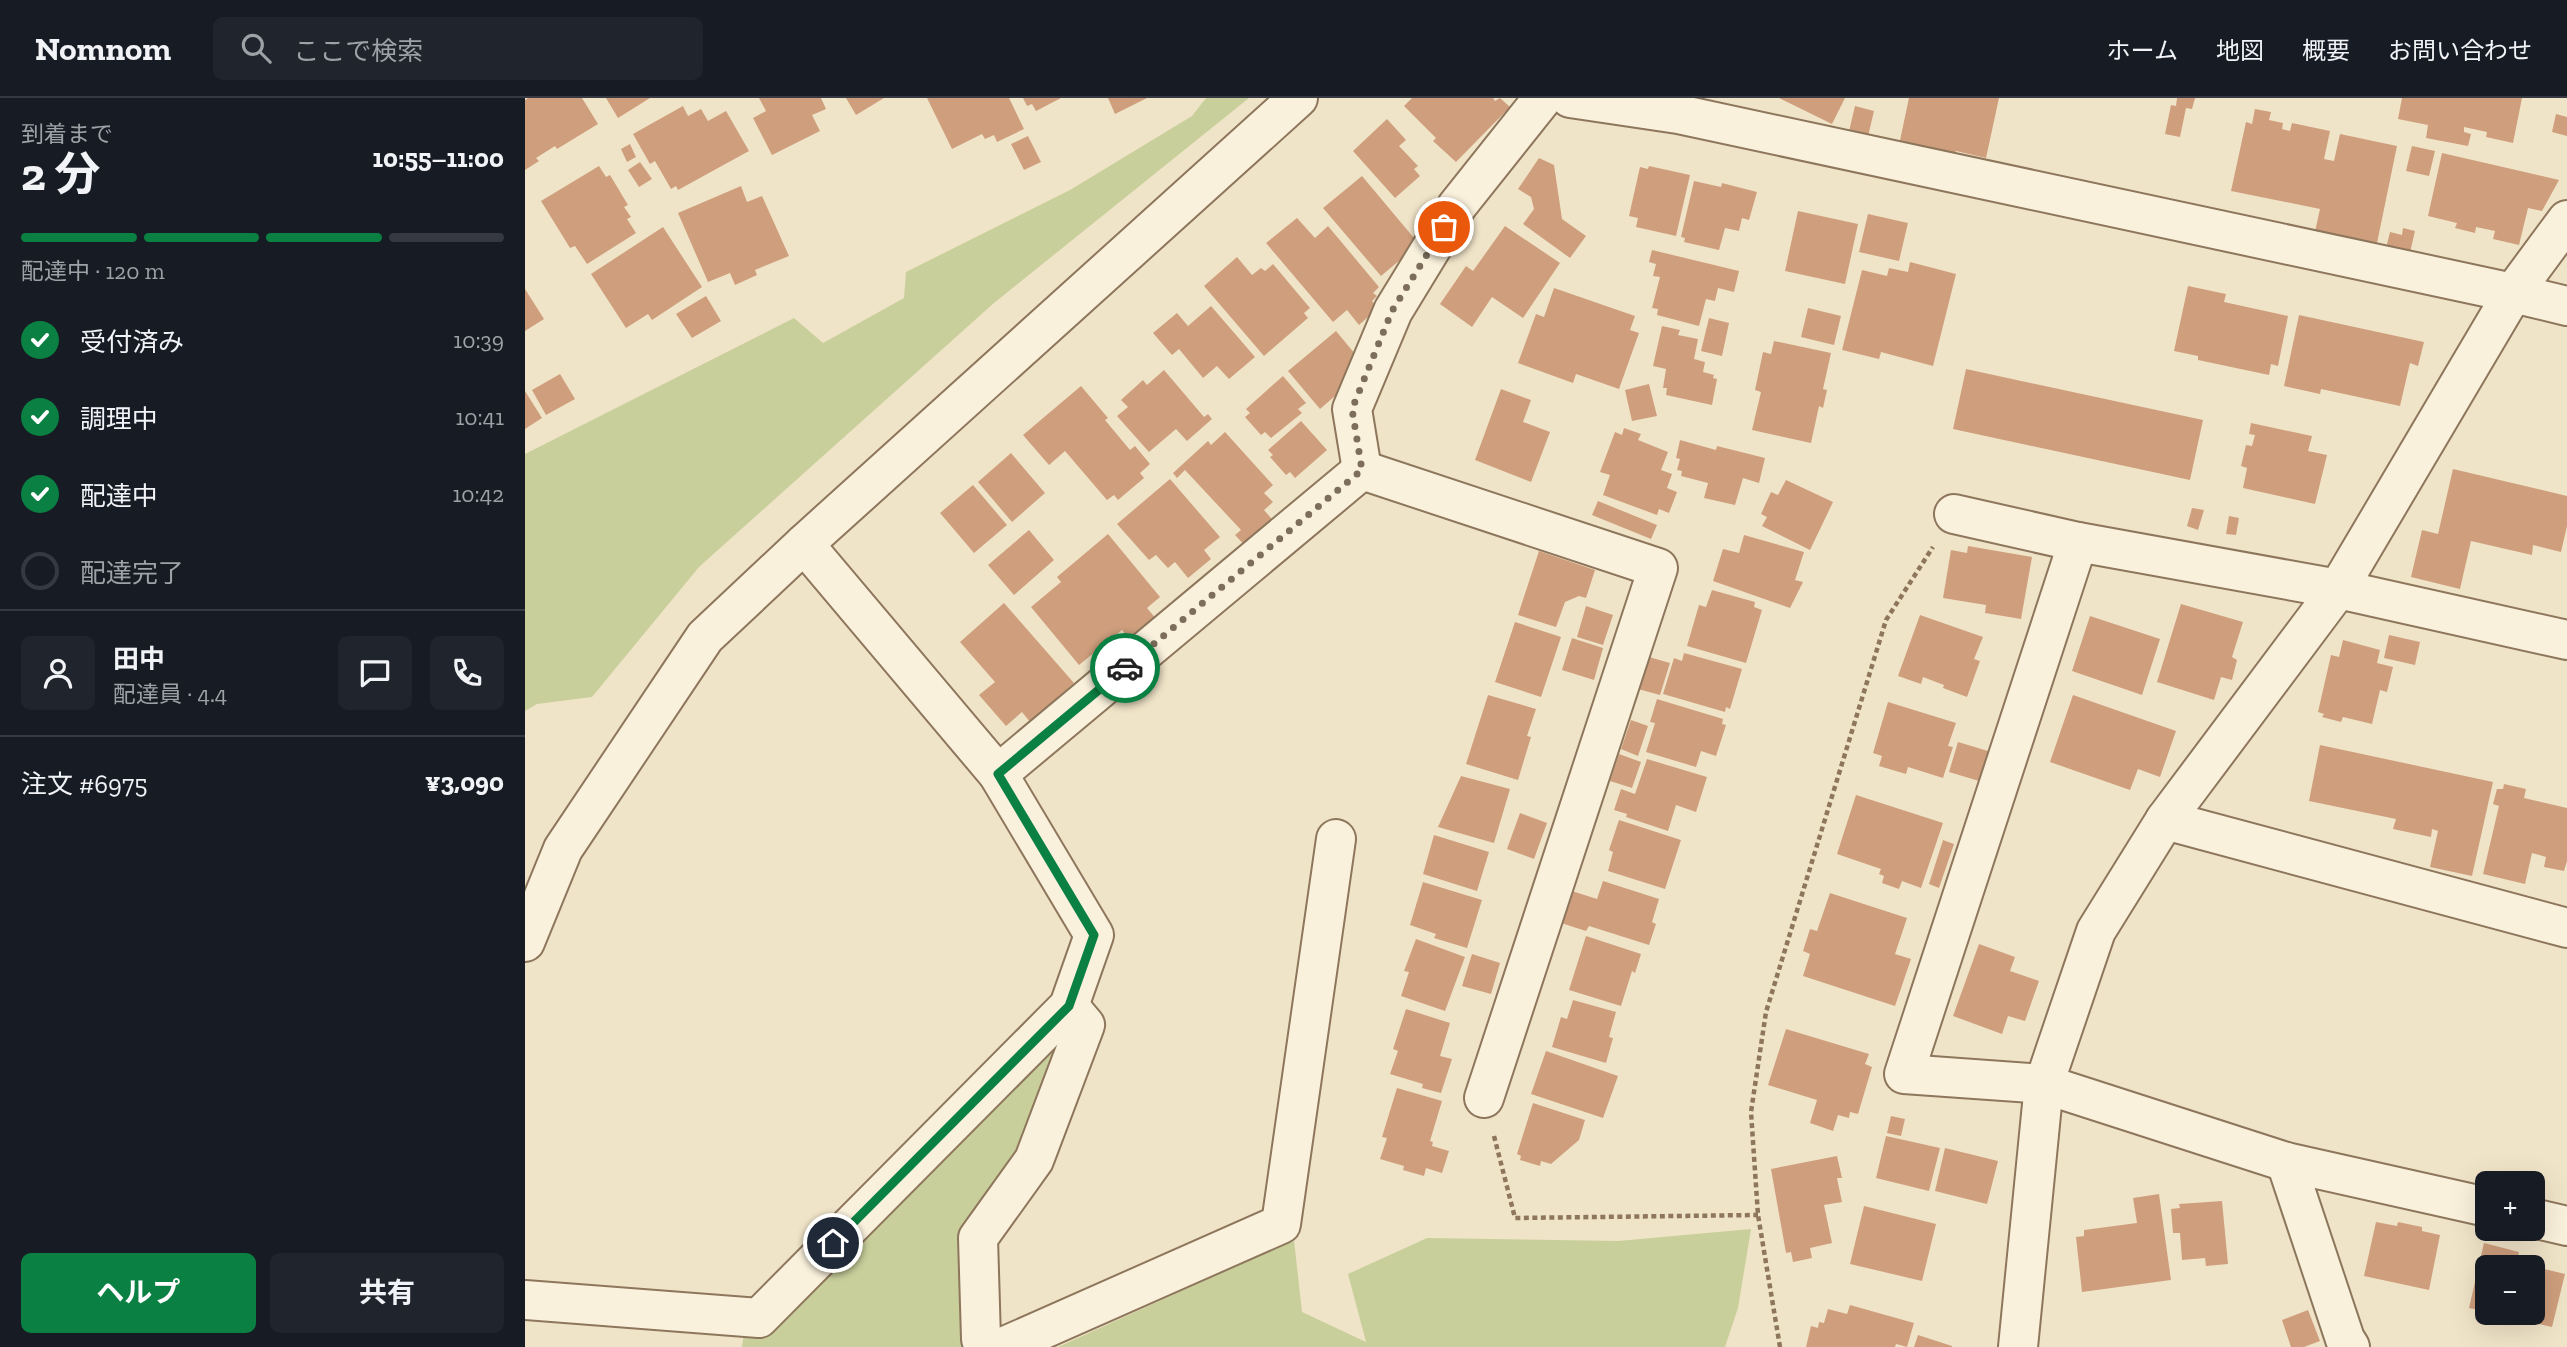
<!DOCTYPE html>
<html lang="ja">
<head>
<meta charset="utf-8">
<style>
	body { margin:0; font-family:"Zilla Slab","Noto Sans JP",serif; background:#20242c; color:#f1f3f6; height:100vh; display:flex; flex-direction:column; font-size:26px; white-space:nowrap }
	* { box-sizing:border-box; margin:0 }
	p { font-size:23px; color:#9ea1a6 }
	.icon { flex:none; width:38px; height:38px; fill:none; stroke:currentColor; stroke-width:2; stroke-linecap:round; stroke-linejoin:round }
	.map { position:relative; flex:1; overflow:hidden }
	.drawer { display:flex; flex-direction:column; background:#171b24; width:525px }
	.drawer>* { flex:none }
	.tools { position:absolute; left:1950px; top:1073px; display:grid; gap:14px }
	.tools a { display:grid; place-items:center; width:70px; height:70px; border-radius:10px; background:#171b24; box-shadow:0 7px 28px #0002; font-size:35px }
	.pin { position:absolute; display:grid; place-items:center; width:60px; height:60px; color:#fff; margin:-30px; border:4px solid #fff; border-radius:50%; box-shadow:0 2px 7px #0007 }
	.courier { position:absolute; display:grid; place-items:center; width:70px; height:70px; margin:-35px; border:5px solid #0b8043; border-radius:50%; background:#fff; color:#222; box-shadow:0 2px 9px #0007 }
	.overview em { font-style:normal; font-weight:700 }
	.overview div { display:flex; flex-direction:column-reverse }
	.overview { display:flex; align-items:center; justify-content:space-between; height:119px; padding:0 21px }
	h1 { font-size:46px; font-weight:700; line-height:52px }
	.bar { display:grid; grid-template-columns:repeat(4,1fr); gap:10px 7px; align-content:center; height:84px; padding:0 21px }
	.bar i { height:9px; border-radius:5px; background:#363941 }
	.bar .current { background:#0b8043 }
	.bar p { grid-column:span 4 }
	.line { display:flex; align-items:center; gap:18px; padding:0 21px; border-top:2px solid #363941 }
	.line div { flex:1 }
	.round { display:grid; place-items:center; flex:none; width:74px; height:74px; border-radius:10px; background:#20242c }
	ol { padding:0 21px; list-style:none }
	li { display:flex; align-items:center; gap:21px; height:77px }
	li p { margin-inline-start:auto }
	li .icon { padding:7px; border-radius:50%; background:#0b8043; color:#fff; stroke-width:4 }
	li:last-child { color:#9ea1a6 }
	li i { width:38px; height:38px; border:4px solid #363941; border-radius:50% }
	.action { display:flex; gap:14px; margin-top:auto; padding:14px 21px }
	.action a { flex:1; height:80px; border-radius:10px; background:#0b8043; color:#fff; font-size:28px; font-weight:700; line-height:80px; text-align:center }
	.action a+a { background:#20242c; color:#f1f3f6 }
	header { display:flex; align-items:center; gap:42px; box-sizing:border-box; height:98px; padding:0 35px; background:#171b24; border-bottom:2px solid #363941 }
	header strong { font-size:33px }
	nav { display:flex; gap:38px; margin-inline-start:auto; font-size:24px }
	.search { width:490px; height:63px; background:#20242c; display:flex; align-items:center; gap:18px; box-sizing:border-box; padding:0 24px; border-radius:10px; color:#9ea1a6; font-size:26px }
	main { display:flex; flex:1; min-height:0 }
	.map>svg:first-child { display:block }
	.green { fill:#c9cf9b }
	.building { fill:#cf9f7d }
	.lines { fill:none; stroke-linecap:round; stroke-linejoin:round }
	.minor-casing { stroke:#8d765c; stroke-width:42 }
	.path { stroke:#8d765c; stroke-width:4.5; stroke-dasharray:5 3.5; stroke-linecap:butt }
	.minor { stroke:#faf1dc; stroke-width:38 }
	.done { stroke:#7c6e5b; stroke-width:7; stroke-dasharray:0 12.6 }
	.route { stroke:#0b8043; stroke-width:9 }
</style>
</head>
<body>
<header>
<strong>Nomnom</strong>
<div class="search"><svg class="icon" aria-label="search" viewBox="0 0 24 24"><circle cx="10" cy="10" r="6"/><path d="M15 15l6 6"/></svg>ここで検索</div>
<nav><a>ホーム</a><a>地図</a><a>概要</a><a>お問い合わせ</a></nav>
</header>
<main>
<section class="drawer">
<div class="overview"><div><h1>2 分</h1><p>到着まで</p></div><em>10:55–11:00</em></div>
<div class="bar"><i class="current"></i><i class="current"></i><i class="current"></i><i></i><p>配達中 · 120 m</p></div>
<ol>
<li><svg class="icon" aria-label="check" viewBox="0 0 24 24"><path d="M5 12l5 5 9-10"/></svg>受付済み<p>10:39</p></li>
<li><svg class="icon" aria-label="check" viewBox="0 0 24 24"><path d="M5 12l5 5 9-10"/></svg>調理中<p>10:41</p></li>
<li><svg class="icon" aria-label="check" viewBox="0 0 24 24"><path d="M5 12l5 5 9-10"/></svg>配達中<p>10:42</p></li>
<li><i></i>配達完了</li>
</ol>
<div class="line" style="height:126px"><a class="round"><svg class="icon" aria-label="person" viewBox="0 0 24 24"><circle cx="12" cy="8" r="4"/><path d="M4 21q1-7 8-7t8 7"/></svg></a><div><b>田中</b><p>配達員 · 4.4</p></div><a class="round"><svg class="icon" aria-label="chat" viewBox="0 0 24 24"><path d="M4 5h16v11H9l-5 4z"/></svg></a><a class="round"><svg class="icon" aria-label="phone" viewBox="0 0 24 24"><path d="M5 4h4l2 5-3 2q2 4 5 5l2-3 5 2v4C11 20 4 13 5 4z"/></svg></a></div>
<div class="line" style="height:91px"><div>注文 #6975</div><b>¥3,090</b></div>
<div class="action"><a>ヘルプ</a><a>共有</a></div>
</section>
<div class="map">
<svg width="2042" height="1249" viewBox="0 0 2042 1249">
	<rect width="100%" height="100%" fill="#f0e4c8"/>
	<g class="green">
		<path d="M681,0h43l-255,205 -295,264 -107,130 -55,7 -12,7v-257l269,-136 29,25 81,-45 2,-26 164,-82 122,-74z"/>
		<path d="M527,938l13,8 -26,73 -71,110 -2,120h-224l2,-14z"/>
		<path d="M1226,1131l-13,79 -13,39h-667l236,-107 8,72 64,30 -18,-68 79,-36 191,3z"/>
	</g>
	<g class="building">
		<path d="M3,0h54l16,26 -41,25 -2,-3 -19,12 3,3 -14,9v-70z"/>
		<path d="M81,0h44l-32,20z"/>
		<path d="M234,0h62l5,11 -14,6 8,16 -48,24 -19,-37 13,-7z"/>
		<path d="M321,0h38l-28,17z"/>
		<path d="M402,0h82l15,31 -27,13 -3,-7 -9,4 -3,-5 -30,15z"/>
		<path d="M498,0h38l-25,13 -4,-7 -5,2z"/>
		<path d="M583,0h39l-32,16z"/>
		<path d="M887,0h81l2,3 5,-3 10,9 -54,55 -23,-21 3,-3 -32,-32z"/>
		<path d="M1254,0h66l-13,26z"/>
		<path d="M1384,0h90l-13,60 -30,-7 -2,6 -55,-12z"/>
		<path d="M1652,0h18l-3,11 -6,-1 -6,29 -15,-3 6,-29 5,1z"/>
		<path d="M1877,0h120l-9,45 -27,-6 1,-5 -23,-5v5l7,2 -3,12 -42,-8 2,-13 -30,-6z"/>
		<path d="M158,8l5,10 13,-7 7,12 18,-10 23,40 -71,39 -2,-4 -5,3 -16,-28 -5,3 -17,-30z"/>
		<path d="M1330,8l19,5 -9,38 -19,-5z"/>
		<path d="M1730,11l16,3 -2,8 14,3 -1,6 8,2 2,-8 38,8 -6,28 10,2 6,-27 57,12 -21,102 -62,-12 6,-27 -89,-18 15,-69 6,2z"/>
		<path d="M2031,16l11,3v19l-15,-4z"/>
		<path d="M862,21l19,21 -7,6 19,20 -4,3 6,7 -25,22 -42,-47z"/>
		<path d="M503,38l13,26 -17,8 -13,-26z"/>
		<path d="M105,46l6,13 -9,5 -6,-13z"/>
		<path d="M1887,48l23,5 -6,25 -23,-5z"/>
		<path d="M1917,55l117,27 -17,31 -14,-3 -9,37 -26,-6 2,-8 -19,-4 -1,6 -20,-5 2,-5 -29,-7z"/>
		<path d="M1014,60l15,7 8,54 24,17 -16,22 -47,-34 11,-15 -3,-12 -13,-8z"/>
		<path d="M115,64l12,17 -13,8 -11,-17z"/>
		<path d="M74,68l7,11 4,-2 18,30 -4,2 7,10 -4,2 9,14 -49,31 -12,-18 -5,2 -29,-47z"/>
		<path d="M1124,68l41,9 -14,61 -40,-9 2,-9 -9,-2 11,-49 8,2z"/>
		<path d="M837,78l57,68 -38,32 -58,-68z"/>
		<path d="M1169,83l27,6 1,-4 35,9 -8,28 -7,-2 -3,13 -14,-3 -6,22 -35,-8 1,-4 -4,-1z"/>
		<path d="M216,88l6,16 15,-6 27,60 -34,14 2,5 -22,10 -5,-12 -22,9 -30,-69z"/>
		<path d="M1273,113l60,13 -13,60 -60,-13z"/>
		<path d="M1343,116l40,9 -9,38 -40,-9z"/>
		<path d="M772,120l18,20 13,-12 51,61 -6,6 4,3 -5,5 6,7 -19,17 -12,-15 -14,12 -67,-79z"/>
		<path d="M980,128l55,37 -37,55 -31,-21 -20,30 -32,-23 26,-38 7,5z"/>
		<path d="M138,129l39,60 -50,33 -4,-6 -22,14 -35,-54z"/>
		<path d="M1878,130l12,3 -11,48 -24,-6 10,-41 12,3z"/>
		<path d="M1127,152l87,21 -5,21 -16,-4 -3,13 -9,-2 -7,27 -42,-11 1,-6 -6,-1 8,-31 -7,-1 3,-12 -7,-2z"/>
		<path d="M712,159l15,18 9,-7 4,3 8,-7 37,44 -6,5 4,5 -44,38 -60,-70z"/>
		<path d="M1385,164l46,12 -23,92 -52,-14 -2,7 -37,-9 20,-80 25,6 2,-8 19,4z"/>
		<path d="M1663,188l38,8 -2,8 64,14 -10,50 -7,-2 -2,11 -71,-15v-4l-24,-5z"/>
		<path d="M1029,190l81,28 -5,14 9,3 -20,56 -43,-15 -3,9 -55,-20 18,-49 8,3z"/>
		<path d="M0,191l19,30 -19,12z"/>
		<path d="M181,198l15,25 -29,17 -16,-24z"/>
		<path d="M686,208l44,51 -26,22 -12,-13 -14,12 -24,-29 -7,6 -19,-22 24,-20 11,13z"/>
		<path d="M1283,210l33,8 -7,29 -33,-8z"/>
		<path d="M1774,217l125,27 -6,24 -8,-3 -10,43 -79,-17 -1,5 -36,-8z"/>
		<path d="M1184,220l20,5 -7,33 -21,-5z"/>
		<path d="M1137,228l18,4 -2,5 20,4 -4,20 11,3 -2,10 11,3 -1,3 4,1 -5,26 -46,-10 1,-7h-4l3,-19 -13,-3z"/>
		<path d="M811,233l24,29 -10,23 -30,26 -32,-38z"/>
		<path d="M1249,243l57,12 -8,36 4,1 -4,18 -4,-2 -8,37 -59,-13 9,-38 -6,-2 8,-38 8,2z"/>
		<path d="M1441,271l237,51 -13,60 -237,-51z"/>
		<path d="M639,272l40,47 4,-3 4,5 -25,22 -11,-12 -27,23 -32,-36 11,-9 -7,-7 22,-20 4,5z"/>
		<path d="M35,276l15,25 -29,16 -14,-25z"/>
		<path d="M758,278l23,27 -8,6 4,4 -31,25 -6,-6 -4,3 -16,-18 5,-4 -4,-4z"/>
		<path d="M1124,286l8,32 -25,5 -7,-31z"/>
		<path d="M556,288l27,32 -3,2 25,30 5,-4 15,18 -10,9 4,5 -26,22 -4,-5 -7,5 -42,-49 -16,14 -26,-30z"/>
		<path d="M976,291l30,11 -8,22 27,10 -19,50 -56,-22z"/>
		<path d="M0,293l17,27 -17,11z"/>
		<path d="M776,323l26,29 -32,28 -5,-6 -4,3 -16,-18 3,-2 -5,-5z"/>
		<path d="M1726,325l61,13 -4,15 19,4 -12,49 -72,-16 4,-20 -6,-2 5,-21 6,1 3,-11 -6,-1z"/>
		<path d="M1099,330l17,6 -3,6 30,12 -7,18 11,4 -5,14 10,4 -8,21 -10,-4 -2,6 -54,-20 7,-20 -10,-3 15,-40 7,3z"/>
		<path d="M700,334l48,53 -9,8 9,9 -9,8 20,23 -32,20 -17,-18 6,-5 -56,-60 -8,8 -4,-5 35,-32 3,4z"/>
		<path d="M1155,342l36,10 1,-4 48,12 -6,25 -16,-5 -8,27 -31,-7 4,-15 -27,-7 1,-5 -5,-1 3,-11 -4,-1z"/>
		<path d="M486,355l34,40 -33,29 -34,-40z"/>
		<path d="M1928,371l114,27v30l-6,26 -28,-7 -1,10 -61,-14 -11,48 -49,-12 11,-47 16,4z"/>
		<path d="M645,381l50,58 -16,13 7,9 -23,19 -13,-16 -7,6 -12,-13 -7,5 -32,-36z"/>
		<path d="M1261,382l47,22 -23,48 -48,-24 5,-9 -6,-3 10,-22 7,3z"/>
		<path d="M448,387l34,40 -33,28 -34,-40z"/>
		<path d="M1073,403l59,24 -6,14 -59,-24z"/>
		<path d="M1667,410l12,2 -6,20 -11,-4z"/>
		<path d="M1704,418l10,2 -3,17 -10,-1z"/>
		<path d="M504,432l25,30 -40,35 -26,-30z"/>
		<path d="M583,436l52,63 -13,11 10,12 -25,22 -10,-12 -43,35 -48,-58 30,-25 -4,-5z"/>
		<path d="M1219,437l60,17 -9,28 8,2 -13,26 -77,-27 10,-32 16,4z"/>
		<path d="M1443,448l64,11 -11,62 -36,-6 1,-8 -43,-7 8,-48 16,3z"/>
		<path d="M1014,453l56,19 -9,28 -7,-2 -14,6 -9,25 -38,-12z"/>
		<path d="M1187,492l43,12 -1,5 8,3 -16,53 -59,-17 12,-41 7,2z"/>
		<path d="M479,505l70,80 -44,39 -8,-10 -16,14 -27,-31 16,-13 -35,-40z"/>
		<path d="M1656,506l62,18 -11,35 5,3 -5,20 -11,-3 -7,23 -57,-18z"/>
		<path d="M1061,508l27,9 -10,30 -26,-8z"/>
		<path d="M1395,517l63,22 -9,22 6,2 -13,36 -24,-9 1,-3 -21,-8 -2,7 -23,-8z"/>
		<path d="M1565,518l70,23 -18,56 -70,-24z"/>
		<path d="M990,524l46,15 -20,60 -46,-15z"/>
		<path d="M1864,537l31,7 -5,23 -31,-7z"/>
		<path d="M1047,540l31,10 -9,32 -32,-10z"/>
		<path d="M1818,542l37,10 -3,13 16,4 -6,25 -7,-2 -8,34 -29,-7 -2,5 -19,-5 2,-3 -6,-2 13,-57 8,2z"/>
		<path d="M1159,555l58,16 -12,40 -4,-2 -1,5 -62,-18 11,-36 8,3z"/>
		<path d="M1124,559l21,6 -10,32 -22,-6z"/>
		<path d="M963,597l48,14 -9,27 4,1 -13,43 -52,-16z"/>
		<path d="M1548,597l103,36 -16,46 -22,-8 -8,21 -80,-28z"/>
		<path d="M1132,601l66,20 -1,5 4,1 -10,31 -15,-5 -5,16 -50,-15 9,-29 -5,-1z"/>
		<path d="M1363,604l68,21 -8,23 5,1 -10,31 -35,-11 -2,7 -27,-8 3,-10 -9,-3z"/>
		<path d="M1106,622l17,6 -10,30 -17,-7z"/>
		<path d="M1433,644l30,9 -9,30 -30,-9z"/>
		<path d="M1795,647l173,37 -21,94 -42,-9 8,-36 -6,-2 -1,8 -38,-8 3,-10 -87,-18z"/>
		<path d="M1094,656l22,8 -9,26 -22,-7z"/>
		<path d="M1122,661l60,18 -11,35 -20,-7 -8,26 -42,-14 1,-3 -13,-4 7,-21 14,5z"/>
		<path d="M936,678l49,13 -16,54 -56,-16z"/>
		<path d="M1979,686l22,5 -2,9 43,10v53l-3,10 -20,-4 2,-10 -14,-4 -7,31 -42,-10 16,-68 -6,-2 4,-15h6z"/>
		<path d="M1331,697l87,28 -22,65 -19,-7 -3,8 -17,-6 2,-7 -5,-2 2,-5 -44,-15z"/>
		<path d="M995,715l27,10 -13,36 -27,-10z"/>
		<path d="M1094,722l62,20 -16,49 -57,-18 5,-19 -4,-2z"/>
		<path d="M909,737l55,17 -12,39 -54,-17z"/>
		<path d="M1418,742l11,4 -15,44 -10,-4z"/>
		<path d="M1078,783l56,18 -7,23 4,2 -7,21 -60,-19 -3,5 -25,-8 11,-32 25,8z"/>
		<path d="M898,784l59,18 -15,48 -33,-10 2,-4 -26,-9z"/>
		<path d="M1305,795l77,25 -12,36 16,5 -16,47 -92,-30 7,-22 -7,-3 7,-22 7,2z"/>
		<path d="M1061,838l55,18 -6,19 -3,-2 -11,35 -52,-16z"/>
		<path d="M891,841l49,18 -20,54 -44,-15 8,-24 -5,-1z"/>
		<path d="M1454,846l36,13 -5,14 29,10 -14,40 -17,-5 -6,18 -49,-18z"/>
		<path d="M947,856l28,9 -9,31 -29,-8z"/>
		<path d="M1048,902l43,12 -7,25 4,1 -7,25 -54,-16 9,-30 6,2z"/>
		<path d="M881,911l44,14 -10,33 12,3 -11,34 -19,-5 1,-4 -33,-10 8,-23 -5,-2z"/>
		<path d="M1261,931l83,25 -4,10 7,3 -14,47 -8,-2 -1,6 -11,-3 -5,16 -23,-8 7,-23 -49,-15z"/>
		<path d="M1021,953l72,25 -15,42 -72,-24z"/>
		<path d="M872,990l45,13 -12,40 3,1 -1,4 17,5 -7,22 -16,-5 -2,8 -21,-6 1,-4 -24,-7 7,-21 -5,-1z"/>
		<path d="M1008,1005l52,17 -6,20 -28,24 -10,-3 -1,5 -20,-6 1,-4 -4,-2z"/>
		<path d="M1366,1018l14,3 -4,17 -14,-3z"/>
		<path d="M1361,1038l54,12 -11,43 -53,-13z"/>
		<path d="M1420,1050l53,13 -11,43 -52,-13z"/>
		<path d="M1312,1058l5,22h-5l5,24 -18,3 8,38 -22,5 2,10 -19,4 -2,-10 -5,1 -15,-84z"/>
		<path d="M1634,1096l12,86 -89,12 -6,-55 8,-1v-6l53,-7 -4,-25z"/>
		<path d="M1697,1103l6,63 -22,2 -1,-8 -23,2 -2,-27h-7l-2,-24 9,-1 -1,-4z"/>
		<path d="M1339,1108l72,18 -14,57 -72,-17z"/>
		<path d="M1851,1124l21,4 1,-4 24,5v4l18,4 -11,55 -65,-14z"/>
		<path d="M1959,1145l35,9 -2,11 14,3 -44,1v45l-18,-4z"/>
		<path d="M2007,1168l33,8 -13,53 -57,-13 37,-2z"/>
		<path d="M1325,1207l64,18 -7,24 -11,-3 -1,3h-89l5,-21 7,2 1,-6 5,1 4,-14 19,5z"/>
		<path d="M1783,1212l12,31 -16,6h-13l-9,-27z"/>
		<path d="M1393,1237l34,11v1h-38z"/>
	</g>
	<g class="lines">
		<g class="minor-casing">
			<g id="minor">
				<path d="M1045,0l108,16 835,179 54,13"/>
				<path d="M837,372l-10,-61 41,-98 64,-105 86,-108"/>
				<path d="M1429,416l124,28"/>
				<path d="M473,676l364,-304 296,98 -174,530"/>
				<path d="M1640,722l402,108"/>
				<path d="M0,844l38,-93 142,-212 99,-93 494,-446"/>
				<path d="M1761,1064l59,177 5,8"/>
				<path d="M1962,1109l-201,-45 -242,-78 -140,-10 174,-532 260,47 229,51"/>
				<path d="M2007,1120l35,8"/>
				<path d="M0,1202l234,18 310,-312 25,-71 -96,-161 -194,-230"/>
				<path d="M470,1249l-14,-8 -3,-101 56,-78 51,-135 -16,-19"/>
				<path d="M478,1249l278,-123 55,-385"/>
				<path d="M1493,1249l26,-263 52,-153 69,-111 173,-231 175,-296 54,-73"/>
			</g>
		</g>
		<g class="path">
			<path d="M969,1038l21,82 243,-3"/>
			<path d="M1255,1249l-22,-132 -7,-103 15,-100 120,-392 47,-73"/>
		</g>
		<use href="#minor" class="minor"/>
	</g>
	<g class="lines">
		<path class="done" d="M600,570l237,-198 -10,-61 40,-98 52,-84"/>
		<path class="route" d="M308,1145l236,-237 25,-71 -96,-161 127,-106"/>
	</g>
</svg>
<div class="tools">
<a>+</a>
<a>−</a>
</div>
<div class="pin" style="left:919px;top:129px;background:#ea580c"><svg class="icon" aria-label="bag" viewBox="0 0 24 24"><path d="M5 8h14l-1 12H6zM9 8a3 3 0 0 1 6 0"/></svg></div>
<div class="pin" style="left:308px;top:1145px;background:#1f2937"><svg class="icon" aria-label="home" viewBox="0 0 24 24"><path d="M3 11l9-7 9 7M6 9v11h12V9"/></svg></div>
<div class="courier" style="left:600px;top:570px"><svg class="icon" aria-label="car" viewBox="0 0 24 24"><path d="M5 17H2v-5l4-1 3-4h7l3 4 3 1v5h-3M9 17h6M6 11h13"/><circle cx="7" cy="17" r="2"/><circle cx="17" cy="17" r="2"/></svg></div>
</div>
</main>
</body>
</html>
